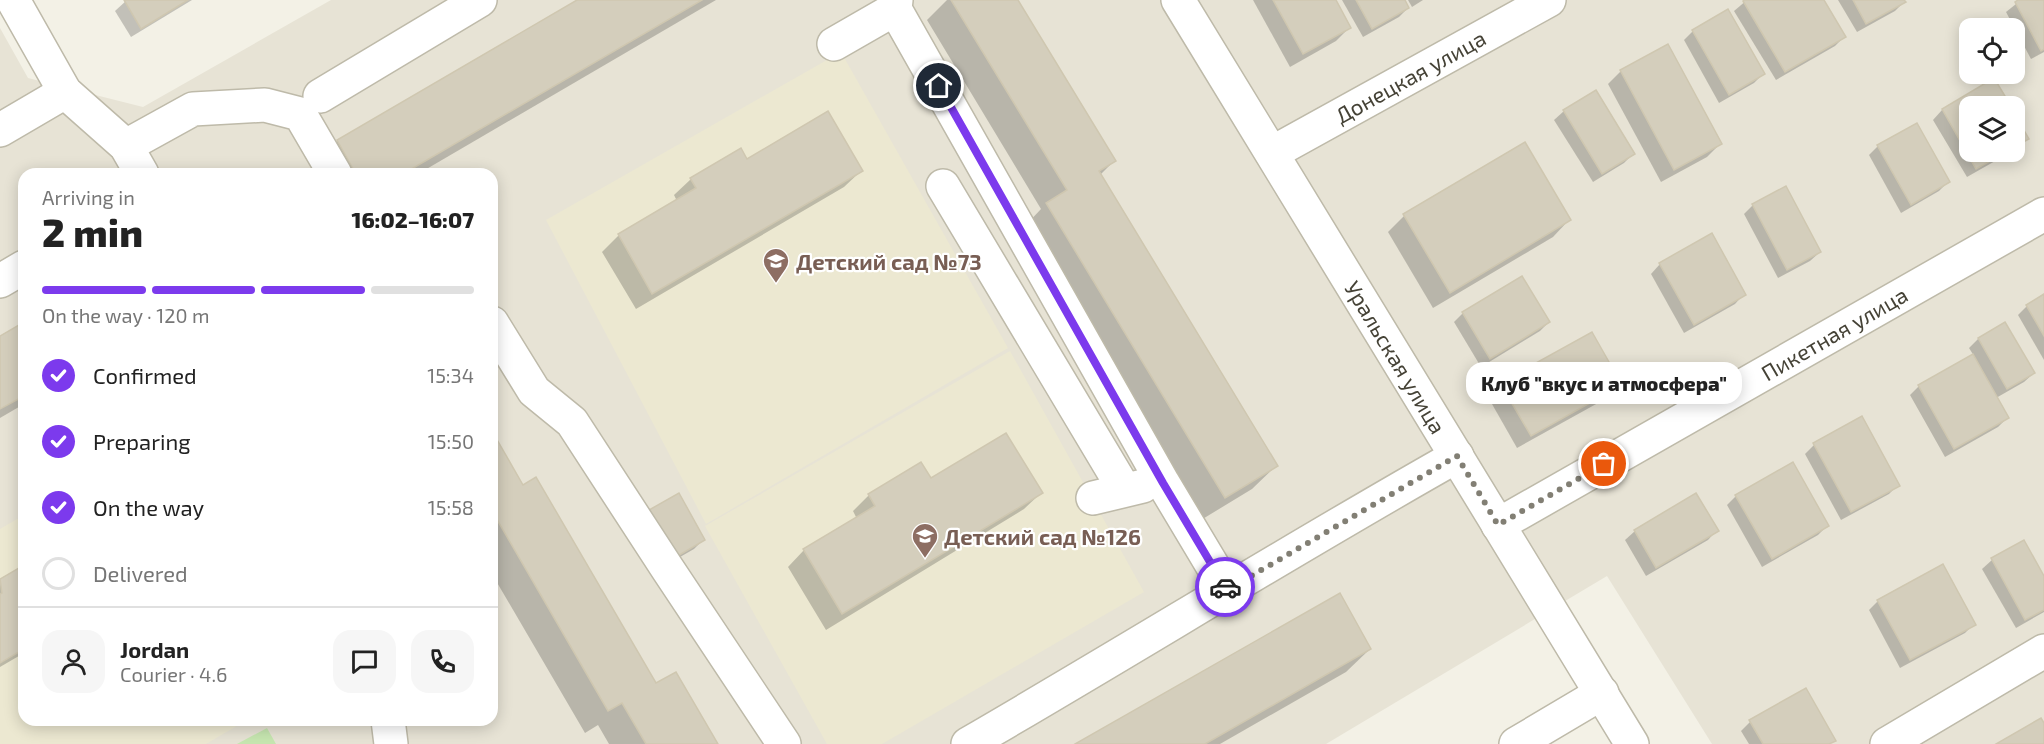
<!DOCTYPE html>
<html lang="en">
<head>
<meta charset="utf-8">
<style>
	body { margin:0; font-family:"Exo 2",sans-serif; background:#f6f6f6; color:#222; height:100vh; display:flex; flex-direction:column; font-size:22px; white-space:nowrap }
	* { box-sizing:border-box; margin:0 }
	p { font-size:20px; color:#767676 }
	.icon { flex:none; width:33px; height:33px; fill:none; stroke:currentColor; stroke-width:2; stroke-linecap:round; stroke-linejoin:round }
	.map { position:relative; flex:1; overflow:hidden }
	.details { position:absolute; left:18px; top:168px; width:480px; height:558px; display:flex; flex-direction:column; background:#fff; border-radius:18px; box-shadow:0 3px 15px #0003 }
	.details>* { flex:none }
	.fabs { position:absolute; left:1959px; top:18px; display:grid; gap:12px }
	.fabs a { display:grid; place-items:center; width:66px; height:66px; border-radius:12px; background:#fff; box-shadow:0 3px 15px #0003; font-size:30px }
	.pin { position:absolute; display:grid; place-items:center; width:51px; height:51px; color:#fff; margin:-26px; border:3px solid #fff; border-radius:50%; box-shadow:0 2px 6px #0007 }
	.courier { position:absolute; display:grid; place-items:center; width:60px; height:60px; margin:-30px; border:4px solid #7c3aed; border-radius:50%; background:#fff; color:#222; box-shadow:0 2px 8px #0007 }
	.bubble { position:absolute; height:42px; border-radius:18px; background:#fff; box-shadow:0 3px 15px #0003; font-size:20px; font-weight:800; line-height:42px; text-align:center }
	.overview em { font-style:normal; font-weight:800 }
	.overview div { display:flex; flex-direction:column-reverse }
	.overview { display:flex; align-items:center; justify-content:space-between; height:102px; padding:0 24px }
	h1 { font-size:39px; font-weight:800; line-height:45px }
	.bar { display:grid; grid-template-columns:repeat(4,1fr); gap:9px 6px; align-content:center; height:72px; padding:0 24px }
	.bar i { height:8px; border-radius:4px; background:#e0e0e0 }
	.bar .selected { background:#7c3aed }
	.bar p { grid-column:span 4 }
	.line { display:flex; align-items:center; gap:15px; padding:0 24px; border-top:2px solid #e0e0e0 }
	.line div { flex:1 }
	.round { display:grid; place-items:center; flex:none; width:63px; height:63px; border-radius:18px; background:#f6f6f6 }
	ol { padding:0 24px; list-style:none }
	li { display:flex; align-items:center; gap:18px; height:66px }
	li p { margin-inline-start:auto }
	li .icon { padding:6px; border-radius:50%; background:#7c3aed; color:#fff; stroke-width:4 }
	li:last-child { color:#767676 }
	li i { width:33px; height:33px; border:3px solid #e0e0e0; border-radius:50% }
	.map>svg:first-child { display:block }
	.residential { fill:#e7e3d5; fill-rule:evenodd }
	.education { fill:#ece8d1 }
	.green { fill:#c6e6b0 }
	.shadow { fill:#0003 }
	.building { fill:#d4cebc; stroke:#cfc7b0; stroke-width:1.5 }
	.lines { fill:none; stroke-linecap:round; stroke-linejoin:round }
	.minor-casing { stroke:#bebaa9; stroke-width:36 }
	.minor { stroke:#fff; stroke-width:33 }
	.done { stroke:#827f74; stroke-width:6; stroke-dasharray:0 10.8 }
	.route { stroke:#7c3aed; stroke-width:8 }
	.labels { text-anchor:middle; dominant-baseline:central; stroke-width:4.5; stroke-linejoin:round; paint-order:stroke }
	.street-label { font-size:22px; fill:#454236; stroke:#fff }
	.education-label { font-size:22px; font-weight:bold; fill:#785e54; stroke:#fff; text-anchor:start }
</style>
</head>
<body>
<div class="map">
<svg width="2044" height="744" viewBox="0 0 2044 744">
	<rect width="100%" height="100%" fill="#f3f1e6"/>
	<path class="residential" d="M331,0h1713v744h-332l-105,-168 -281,168h-1326v-716l28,50 115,29zM1970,28h44v46h-44zM1970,106h44v46h-44zM24,174h468v546h-468z"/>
	<g class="education">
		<path d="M841,52l167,296 -302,176 -160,-304z"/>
		<path d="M1010,351l134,241 -262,152h-55l-122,-218z"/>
		<path d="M24,515v205h223l-41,24h-206v-215z"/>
	</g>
	<path class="green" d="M267,728l9,16h-39z"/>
	<g class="shadow">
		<path d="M127,0h65l-61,37 -16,-26z"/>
		<path d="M580,0h136l-298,174h-98l-6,-9 24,-24z"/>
		<path d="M947,0h69l98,161 -14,14 176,291 -24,23 -51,31 -177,-293 17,-18 -114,-189z"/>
		<path d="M1253,0h81l15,28 -13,13 -46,26z"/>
		<path d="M1342,0h61l5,8 -9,9 -36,20z"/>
		<path d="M1408,0h15l-11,7z"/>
		<path d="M1747,0h75l22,37 -9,9 -59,34 -42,-69z"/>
		<path d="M1838,0h65l1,2 -9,9 -38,21z"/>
		<path d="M2021,0h23v52l-13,7 -25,-47z"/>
		<path d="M1693,31l70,43 -9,9 -35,20 -35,-63z"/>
		<path d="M1621,71l99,73 -13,13 -46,25 -53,-98z"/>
		<path d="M1994,80l15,26h-39v46h41l-44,25 -34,-57 9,-10z"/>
		<path d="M1595,92l38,62 -9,9 -31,19 -39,-62 10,-9z"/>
		<path d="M1878,146l70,36 -9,9 -38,22 -32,-58z"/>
		<path d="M861,171l-17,16 -208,122 -34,-57 17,-17 58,-34 -3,-6 17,-16z"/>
		<path d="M1753,205l67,47 -10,9 -32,17 -34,-64z"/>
		<path d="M1404,216l165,4 -16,17 -120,71 -45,-76z"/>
		<path d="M1711,236l33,58 -9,10 -51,29 -33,-59 9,-10z"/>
		<path d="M2044,296v64l-26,-45 9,-9z"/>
		<path d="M1463,313l86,9 -9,9 -59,36 -27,-45z"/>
		<path d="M24,324v80l-24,14v-80z"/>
		<path d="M2005,324l29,49 -10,9 -28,16 11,20 -9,9 -53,30 -35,-62 9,-9 55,-30 -5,-8 9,-9z"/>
		<path d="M1501,384l119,1 -13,13 -90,50 -29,-51z"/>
		<path d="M492,434l31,53 133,198 61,59h-108l-11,-19 -13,8 -93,-159z"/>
		<path d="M1814,445l84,40 -9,9 -48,26 -36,-66z"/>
		<path d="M930,480l111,13 -17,16 -198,121 -38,-63 16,-17 53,-31 -4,-8 16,-16z"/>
		<path d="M1736,496l91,30 -9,9 -56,32 -35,-62z"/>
		<path d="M641,520l62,20 -9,9 -28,16z"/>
		<path d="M1717,530l-9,10 -62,36 -21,-36 10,-9z"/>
		<path d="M2024,542l20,37v33l-28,16 -34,-59 10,-9z"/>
		<path d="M24,567v86l-24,14v-86z"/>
		<path d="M1878,601l96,23 -9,9 -65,35 -31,-58z"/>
		<path d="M1370,649l-24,23 -126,72h-142z"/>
		<path d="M1750,722l84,18 -4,4h-81l-8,-13z"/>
	</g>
	<g class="building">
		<path d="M124,0h64l-47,29z"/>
		<path d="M577,0h125l-299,174h-47l-19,-34z"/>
		<path d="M951,0h67l98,161 -17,10 179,295 -53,32 -179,-295 21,-13z"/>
		<path d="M1273,0h63l15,28 -48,26z"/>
		<path d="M1356,0h49l4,8 -37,21z"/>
		<path d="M1744,0h80l22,37 -61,35 -42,-71z"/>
		<path d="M1853,0h51l2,2 -40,22z"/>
		<path d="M2018,0h26v49l-3,2 -26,-49z"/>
		<path d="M1728,9l37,65 -36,21 -37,-65z"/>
		<path d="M1668,44l54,100 -48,26 -54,-100z"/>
		<path d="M1994,78l17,28h-41v46h36l-30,17 -34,-60z"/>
		<path d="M1596,90l39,64 -33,20 -39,-64z"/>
		<path d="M828,111l35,60 -211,123 -34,-60 78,-46 -6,-10 51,-30 6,11z"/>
		<path d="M2014,113l15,26 -15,8z"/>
		<path d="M1917,123l33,59 -39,23 -34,-60z"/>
		<path d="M1525,142l46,78 -121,73 -47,-79z"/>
		<path d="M1786,186l35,66 -34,18 -35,-66z"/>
		<path d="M1712,233l34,62 -52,30 -35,-62z"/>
		<path d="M1522,276l28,46 -60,37 -28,-47z"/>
		<path d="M2044,294v42l-18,-31z"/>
		<path d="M24,322v74l-24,13v-73z"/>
		<path d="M2005,322l30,51 -28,16 -29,-51z"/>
		<path d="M1592,332l30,53 -91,51 -31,-53z"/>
		<path d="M1973,354l36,64 -55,31 -36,-64z"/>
		<path d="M1862,416l38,70 -49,26 -38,-69z"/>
		<path d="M492,431l31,54 13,-8 120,206 20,-11 42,72h-72l-24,-41 -14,8 -116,-200z"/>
		<path d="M1006,433l37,60 -201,121 -39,-65 72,-43 -7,-12 53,-32 10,16z"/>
		<path d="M1793,462l36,64 -57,33 -37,-64z"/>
		<path d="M679,493l26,47 -29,17 -27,-47z"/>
		<path d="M1696,493l23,38 -63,37 -22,-38z"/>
		<path d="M2024,540l20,36v34l-19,10 -34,-62z"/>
		<path d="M1943,564l33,61 -66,35 -33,-60z"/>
		<path d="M24,565v84l-24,14v-69l2,-1 -2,-14z"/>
		<path d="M1340,593l31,56 -166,95h-130z"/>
		<path d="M1806,688l30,53 -7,3h-66l-14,-24z"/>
		<path d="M2041,718l3,5v21h-48z"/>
	</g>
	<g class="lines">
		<g class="minor-casing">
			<g id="minor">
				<path d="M13,0l52,92 61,54 16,28"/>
				<path d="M896,0l-1,9 268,474 64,107"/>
				<path d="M1178,0l454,744"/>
				<path d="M834,44l61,-35"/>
				<path d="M320,96l160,-96"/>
				<path d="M0,130l65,-38"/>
				<path d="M126,146l67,-37 72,-4 35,9 35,60"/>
				<path d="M1272,153l277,-153"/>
				<path d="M943,186l181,303"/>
				<path d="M0,281l24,-14"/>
				<path d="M492,323l42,68 38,31 95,146 117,176"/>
				<path d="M1093,498l50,-12"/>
				<path d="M1498,525l546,-311"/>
				<path d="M388,720l3,24"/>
				<path d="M968,744c164,-95 324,-195 489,-288"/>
				<path d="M1516,744l86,-51"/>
				<path d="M1887,744l157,-93"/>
			</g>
		</g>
		<use href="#minor" class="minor"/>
	</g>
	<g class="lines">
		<path class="done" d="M1225,587l2,3 230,-134 41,69 106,-61"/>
		<path class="route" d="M939,86l224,397 62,104"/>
	</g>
	<defs>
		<g id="school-pin" transform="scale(1.35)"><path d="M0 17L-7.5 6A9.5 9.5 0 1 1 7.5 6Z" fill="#8d6e63" stroke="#fff"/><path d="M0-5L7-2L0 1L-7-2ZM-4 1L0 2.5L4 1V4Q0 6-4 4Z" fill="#fff"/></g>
	</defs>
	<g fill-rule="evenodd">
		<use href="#school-pin" x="776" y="261"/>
		<use href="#school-pin" x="925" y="536"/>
	</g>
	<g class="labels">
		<g class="street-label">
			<text transform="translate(1410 76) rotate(-29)">Донецкая улица</text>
			<text transform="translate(1834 333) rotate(-30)">Пикетная улица</text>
			<text transform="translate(1396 357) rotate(59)">Уральская улица</text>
		</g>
		<g class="education-label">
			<text x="796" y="261">Детский сад №73</text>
			<text x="944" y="536">Детский сад №126</text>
		</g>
	</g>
</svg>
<div class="fabs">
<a><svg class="icon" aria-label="locate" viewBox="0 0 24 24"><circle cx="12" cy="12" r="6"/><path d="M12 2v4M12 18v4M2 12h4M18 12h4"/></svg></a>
<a><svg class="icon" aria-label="layers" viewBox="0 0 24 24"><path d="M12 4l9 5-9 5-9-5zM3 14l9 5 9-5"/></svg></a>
</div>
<div class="pin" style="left:1604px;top:464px;background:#ea580c"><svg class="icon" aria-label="bag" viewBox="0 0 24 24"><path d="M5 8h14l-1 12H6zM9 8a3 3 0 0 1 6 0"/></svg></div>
<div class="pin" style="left:939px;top:86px;background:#1f2937"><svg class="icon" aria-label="home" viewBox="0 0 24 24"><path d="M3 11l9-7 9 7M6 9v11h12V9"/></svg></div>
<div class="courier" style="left:1225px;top:587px"><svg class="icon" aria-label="car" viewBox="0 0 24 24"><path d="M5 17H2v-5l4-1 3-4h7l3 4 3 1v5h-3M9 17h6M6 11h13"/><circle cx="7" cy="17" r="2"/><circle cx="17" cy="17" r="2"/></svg></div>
<div class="bubble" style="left:1466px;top:362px;width:276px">Клуб &quot;вкус и атмосфера&quot;</div>
<section class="details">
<div class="overview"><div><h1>2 min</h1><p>Arriving in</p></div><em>16:02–16:07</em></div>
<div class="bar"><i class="selected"></i><i class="selected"></i><i class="selected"></i><i></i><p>On the way · 120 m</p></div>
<ol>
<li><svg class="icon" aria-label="check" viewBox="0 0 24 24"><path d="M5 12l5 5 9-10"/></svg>Confirmed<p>15:34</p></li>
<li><svg class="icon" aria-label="check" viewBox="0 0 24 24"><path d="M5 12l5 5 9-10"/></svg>Preparing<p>15:50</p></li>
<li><svg class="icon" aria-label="check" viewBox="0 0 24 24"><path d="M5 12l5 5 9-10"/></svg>On the way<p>15:58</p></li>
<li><i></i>Delivered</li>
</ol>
<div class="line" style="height:108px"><a class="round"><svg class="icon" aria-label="person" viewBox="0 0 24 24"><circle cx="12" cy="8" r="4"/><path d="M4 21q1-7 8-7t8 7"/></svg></a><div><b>Jordan</b><p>Courier · 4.6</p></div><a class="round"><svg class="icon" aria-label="chat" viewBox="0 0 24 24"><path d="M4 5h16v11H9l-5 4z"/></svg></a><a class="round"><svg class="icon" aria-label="phone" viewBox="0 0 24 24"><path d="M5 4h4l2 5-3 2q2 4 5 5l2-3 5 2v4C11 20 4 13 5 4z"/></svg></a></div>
</section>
</div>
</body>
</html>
